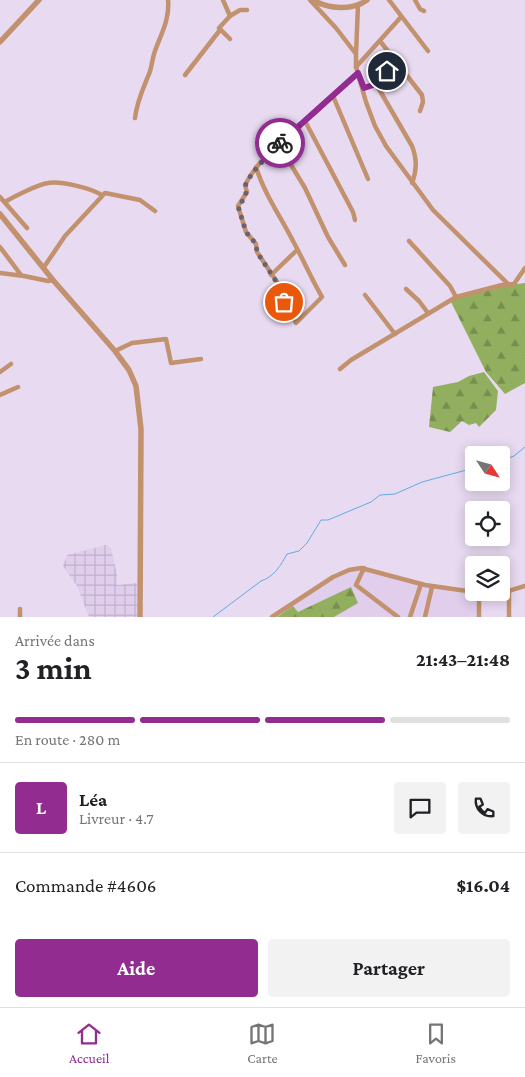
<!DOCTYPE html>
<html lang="fr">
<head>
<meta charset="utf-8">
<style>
	body { margin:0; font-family:"Crimson Pro",serif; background:#f2f2f2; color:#202124; height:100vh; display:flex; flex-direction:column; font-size:19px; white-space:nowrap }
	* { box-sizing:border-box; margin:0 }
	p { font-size:16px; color:#757577 }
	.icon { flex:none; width:28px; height:28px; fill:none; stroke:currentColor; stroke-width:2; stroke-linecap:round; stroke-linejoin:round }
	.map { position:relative; height:617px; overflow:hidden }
	.sheet { display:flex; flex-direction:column; background:#fff; flex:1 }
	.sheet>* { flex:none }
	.needle { width:32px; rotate:126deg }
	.controls { position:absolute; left:465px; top:446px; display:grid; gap:10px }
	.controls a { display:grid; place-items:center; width:45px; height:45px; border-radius:5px; background:#fff; box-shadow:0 2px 12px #0003; font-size:25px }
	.pin { position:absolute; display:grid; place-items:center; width:42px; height:42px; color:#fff; margin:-21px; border:2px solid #fff; border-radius:50%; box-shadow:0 1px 5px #0007 }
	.courier { position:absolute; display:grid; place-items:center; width:50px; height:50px; margin:-25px; border:4px solid #922c91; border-radius:50%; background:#fff; color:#222; box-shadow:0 1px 6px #0007 }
	.overview em { font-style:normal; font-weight:700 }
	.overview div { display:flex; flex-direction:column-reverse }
	.overview { display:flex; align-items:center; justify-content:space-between; height:85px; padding:0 15px }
	h1 { font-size:32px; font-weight:700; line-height:38px }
	.bar { display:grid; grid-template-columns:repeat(4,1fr); gap:8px 5px; align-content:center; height:60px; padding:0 15px }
	.bar i { height:6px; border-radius:4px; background:#e0e0e0 }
	.bar .active { background:#922c91 }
	.bar p { grid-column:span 4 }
	.line { display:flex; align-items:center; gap:12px; padding:0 15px; border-top:1px solid #e0e0e0 }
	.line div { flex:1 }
	.round { display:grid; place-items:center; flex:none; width:52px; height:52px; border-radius:5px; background:#f2f2f2 }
	.primary-button { display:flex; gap:10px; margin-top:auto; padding:10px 15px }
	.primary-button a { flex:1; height:58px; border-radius:5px; background:#922c91; color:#fff; font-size:20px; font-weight:700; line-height:58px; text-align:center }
	.primary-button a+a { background:#f2f2f2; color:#202124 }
	.tab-bar { display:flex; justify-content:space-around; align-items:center; height:70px; border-top:1px solid #e0e0e0; background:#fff; font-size:14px; color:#757577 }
	.tab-bar a { display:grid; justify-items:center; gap:2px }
	.tab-bar .active { color:#922c91 }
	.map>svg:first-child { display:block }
	.built { fill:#e0ceec }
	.industrial { fill:url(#industrial-grid) }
	.forest { fill:url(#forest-firs) }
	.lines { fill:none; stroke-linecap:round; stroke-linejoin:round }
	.stream { stroke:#60ace4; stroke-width:1 }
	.minor { stroke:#c2916d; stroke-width:4.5 }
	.tertiary { stroke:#c2916d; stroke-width:5.5 }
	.done { stroke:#6b6270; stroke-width:5; stroke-dasharray:0 9 }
	.route { stroke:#922c91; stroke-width:6 }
</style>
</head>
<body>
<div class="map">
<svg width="525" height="617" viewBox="0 0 525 617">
	<defs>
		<pattern id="industrial-grid" width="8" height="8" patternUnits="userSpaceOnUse" patternTransform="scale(1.25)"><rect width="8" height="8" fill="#e0ceec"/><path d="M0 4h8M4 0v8" fill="none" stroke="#c0b1cb"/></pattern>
		<pattern id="forest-firs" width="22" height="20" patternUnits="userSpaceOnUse" patternTransform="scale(1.25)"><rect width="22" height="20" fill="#92af60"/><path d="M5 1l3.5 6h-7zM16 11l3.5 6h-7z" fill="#778e4f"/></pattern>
	</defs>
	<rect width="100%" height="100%" fill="#e8daf1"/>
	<path class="built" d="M361,568l60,16 58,9v24h-207l61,-40z"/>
	<path class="industrial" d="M106,545l5,3 6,27v10l20,-2v34h-48l-12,-31 -14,-20 4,-11z"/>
	<g class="forest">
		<path d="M525,283v100l-20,11 -19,-22 -36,-72 59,-15z"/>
		<path d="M484,372l14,19 -2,19 -17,17 -3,-4 -7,2 -7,-4 -12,11 -21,-5 4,-40 25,-5 11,-6z"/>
		<path d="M351,587l7,16 -24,14h-57l16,-11 5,6z"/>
	</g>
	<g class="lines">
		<g class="stream">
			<path d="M501,461l13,-5 11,-9"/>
			<path d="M213,617l48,-36c13,-4 20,-16 26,-27l12,-3 8,-8 14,-23h7l43,-18 9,-7 15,-1 27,-12 52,-14"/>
		</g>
		<g class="minor">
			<path d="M223,0l7,16 -11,12 11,11"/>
			<path d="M310,0l26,28 20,26v13l10,35 9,24 11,20 47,64 76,75"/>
			<path d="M389,0l39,51"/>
			<path d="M415,0l5,9 4,2"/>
			<path d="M230,16l10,-6h7"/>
			<path d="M380,41l42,54 1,7 -3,9"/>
			<path d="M356,54l2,-49"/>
			<path d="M356,67l45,-50"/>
			<path d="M185,75l35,-45"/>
			<path d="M376,84l36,62c5,13 5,23 0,37"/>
			<path d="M363,89l13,-5 -2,-3 13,-10"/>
			<path d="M333,96l35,83"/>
			<path d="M135,118c2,-17 8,-29 14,-44 3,-7 3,-15 6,-23 6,-17 15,-32 13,-51"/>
			<path d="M305,121l48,91 2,8"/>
			<path d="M279,145l26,43 23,49 17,28"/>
			<path d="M256,167c8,26 24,49 37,74 10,18 18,37 29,56l-26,26 -12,-22 -1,-10 -26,-39 -1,-8 -10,-12 -8,-26 9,-14 -2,-7c16,-31 47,-52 73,-75 13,-12 25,-26 40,-37"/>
			<path d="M0,197l27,31"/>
			<path d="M5,202c8,-5 34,-18 43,-19 14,-2 42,5 54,12"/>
			<path d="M409,241l41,45 6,11"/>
			<path d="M0,247l21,28"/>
			<path d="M44,267l21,-31 40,-43 35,7 15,11"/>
			<path d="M0,273l24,3 24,5 5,-1"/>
			<path d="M271,275l26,-25"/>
			<path d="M406,289l13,12 9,12"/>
			<path d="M365,295l30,39"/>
			<path d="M115,351l17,-8 34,-4 5,24 30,-4"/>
			<path d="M340,369l11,-9 105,-63 46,-12 12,-1 11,-16"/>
			<path d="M0,372l11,-8"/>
			<path d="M0,395l18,-8"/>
			<path d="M364,568l-8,17 42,32"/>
			<path d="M509,591v26"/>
			<path d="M477,592l25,1 23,-7"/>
			<path d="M20,617v-8"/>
			<path d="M272,617l61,-40 16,-7 12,-2 64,17 49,7"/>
			<path d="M410,617l11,-33"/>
			<path d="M425,617l7,-30"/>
			<path d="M479,617v-24"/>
		</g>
		<g class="tertiary">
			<path d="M313,0c16,9 39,11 54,0"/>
			<path d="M0,42l39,-42"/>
			<path d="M0,214l53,66 62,71 14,19 7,16 5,43 -1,188"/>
		</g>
	</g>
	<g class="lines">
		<path class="done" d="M280,143c-13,15 -26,24 -35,43 3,8 -1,14 -7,20l8,26 10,12 1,8 26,40 1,10"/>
		<path class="route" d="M280,143l78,-70 6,15 12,-4 -2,-3 13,-10"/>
	</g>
</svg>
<div class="controls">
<a><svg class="needle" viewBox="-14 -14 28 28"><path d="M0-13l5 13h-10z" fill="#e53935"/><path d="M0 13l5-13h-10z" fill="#757577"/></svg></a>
<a><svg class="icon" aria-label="locate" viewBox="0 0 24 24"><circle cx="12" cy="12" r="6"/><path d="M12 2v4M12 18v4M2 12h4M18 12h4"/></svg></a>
<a><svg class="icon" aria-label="layers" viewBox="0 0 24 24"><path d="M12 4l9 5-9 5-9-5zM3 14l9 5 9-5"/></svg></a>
</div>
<div class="pin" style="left:284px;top:302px;background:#ea580c"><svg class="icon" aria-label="bag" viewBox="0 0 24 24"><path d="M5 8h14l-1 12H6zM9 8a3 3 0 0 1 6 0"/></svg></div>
<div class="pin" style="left:387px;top:71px;background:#1f2937"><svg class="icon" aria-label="home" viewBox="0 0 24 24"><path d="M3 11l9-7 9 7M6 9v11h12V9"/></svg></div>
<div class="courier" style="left:280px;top:143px"><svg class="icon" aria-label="bike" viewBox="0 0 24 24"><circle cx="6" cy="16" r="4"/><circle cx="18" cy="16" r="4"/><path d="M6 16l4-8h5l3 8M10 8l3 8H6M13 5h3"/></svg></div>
</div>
<section class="sheet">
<div class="overview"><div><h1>3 min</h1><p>Arrivée dans</p></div><em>21:43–21:48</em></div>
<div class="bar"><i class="active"></i><i class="active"></i><i class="active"></i><i></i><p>En route · 280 m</p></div>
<div class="line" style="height:90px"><b class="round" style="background:#922c91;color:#fff">L</b><div><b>Léa</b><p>Livreur · 4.7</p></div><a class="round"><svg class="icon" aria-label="chat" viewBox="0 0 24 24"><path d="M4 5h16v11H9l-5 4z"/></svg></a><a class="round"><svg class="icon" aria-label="phone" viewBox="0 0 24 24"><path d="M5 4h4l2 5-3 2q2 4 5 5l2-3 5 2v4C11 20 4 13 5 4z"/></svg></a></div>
<div class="line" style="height:65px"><div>Commande #4606</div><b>$16.04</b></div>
<div class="primary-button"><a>Aide</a><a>Partager</a></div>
</section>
<nav class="tab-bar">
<a class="active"><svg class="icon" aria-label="home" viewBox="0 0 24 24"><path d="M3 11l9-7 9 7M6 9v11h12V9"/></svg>Accueil</a>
<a><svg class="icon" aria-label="map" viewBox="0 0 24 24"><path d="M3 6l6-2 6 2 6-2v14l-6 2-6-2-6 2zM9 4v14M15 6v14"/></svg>Carte</a>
<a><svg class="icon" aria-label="saved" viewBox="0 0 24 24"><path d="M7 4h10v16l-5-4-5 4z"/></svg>Favoris</a>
</nav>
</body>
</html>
